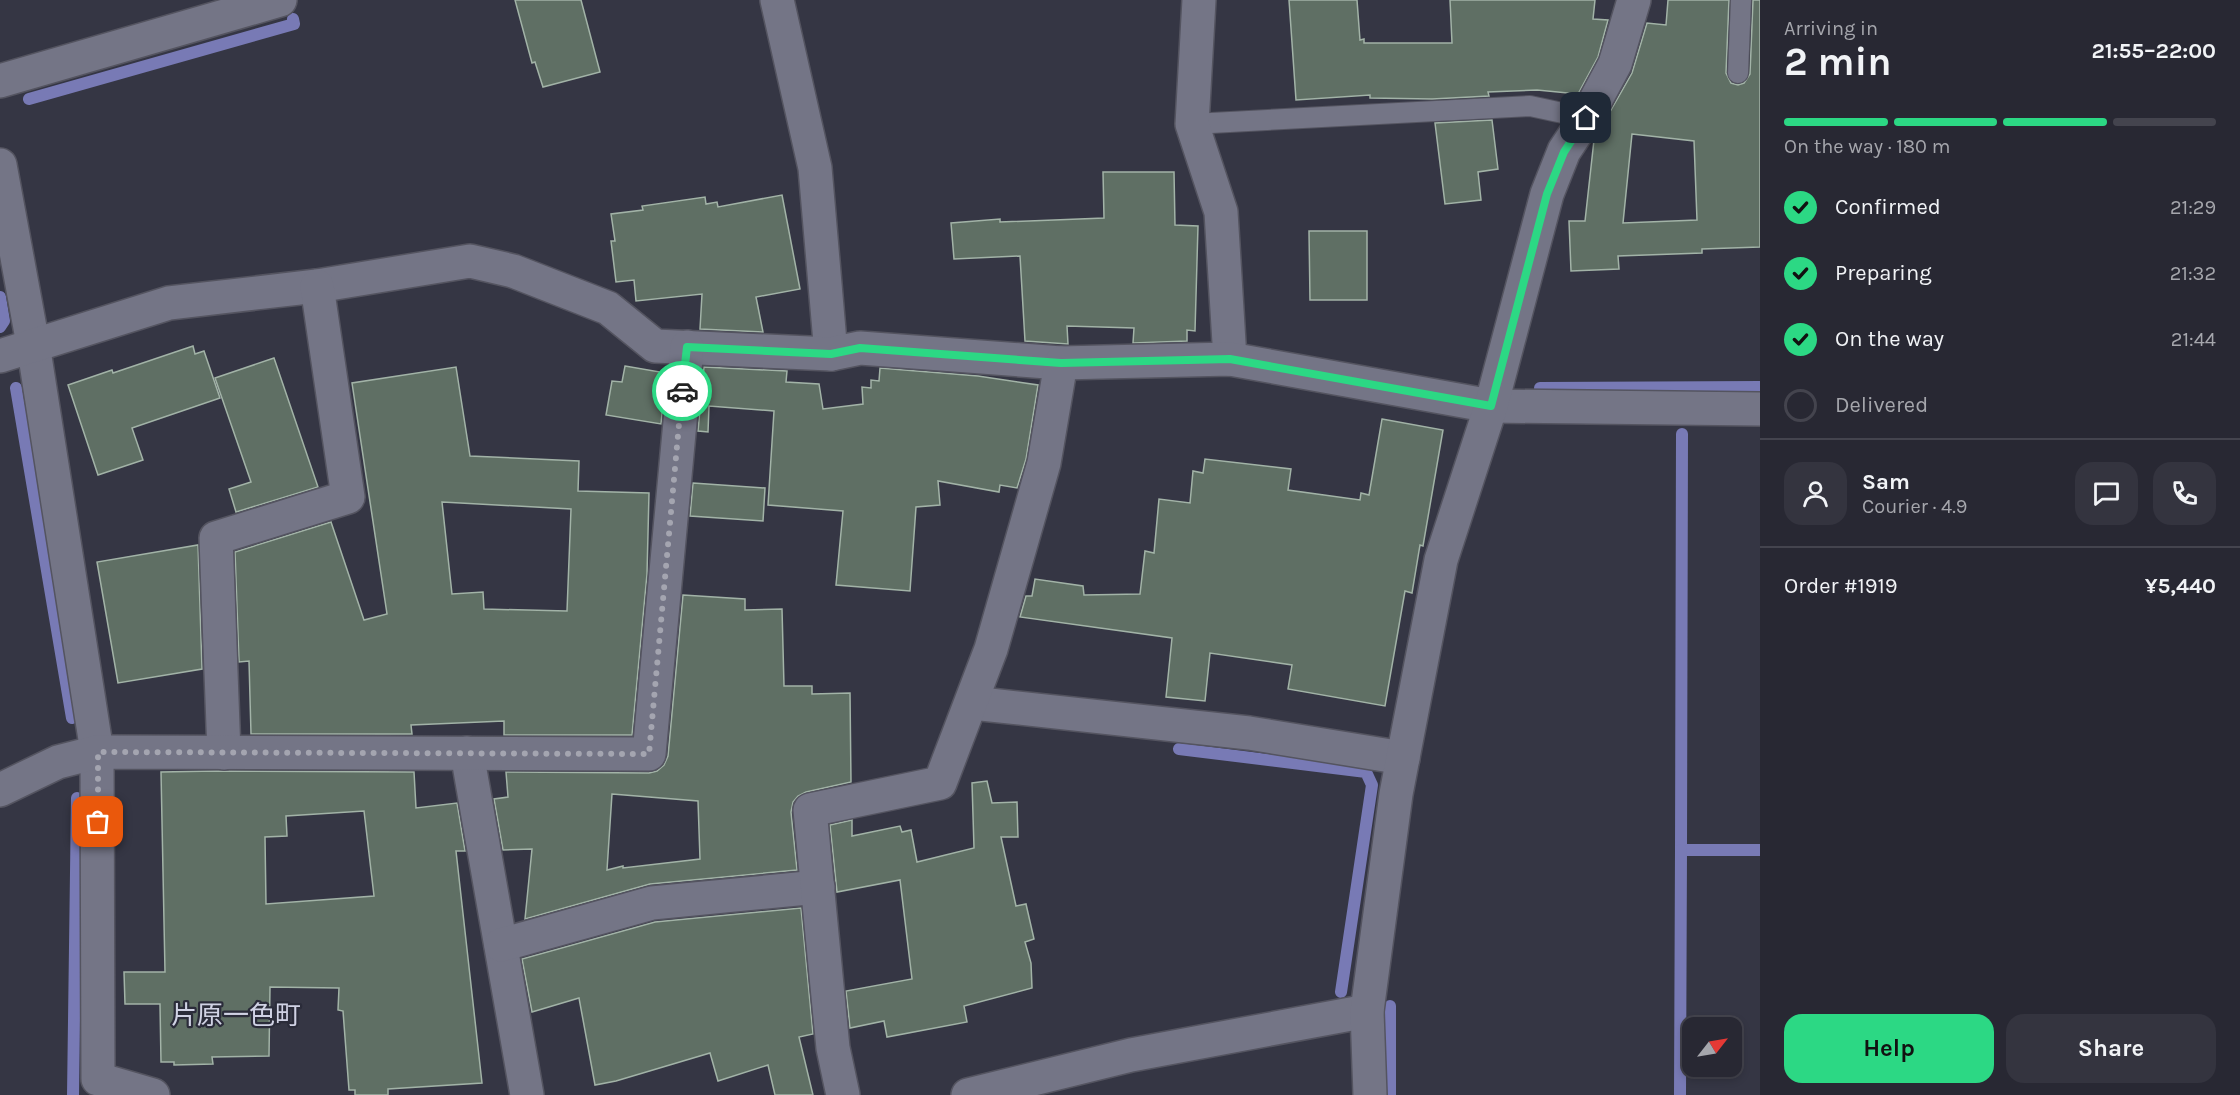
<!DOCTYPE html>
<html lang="en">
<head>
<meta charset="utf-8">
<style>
	body { margin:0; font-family:Karla,"Noto Sans JP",sans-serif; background:#34343f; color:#f1f3f6; height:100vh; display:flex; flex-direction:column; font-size:22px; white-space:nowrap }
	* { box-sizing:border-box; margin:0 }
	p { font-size:20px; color:#a5a6ac }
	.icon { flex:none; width:33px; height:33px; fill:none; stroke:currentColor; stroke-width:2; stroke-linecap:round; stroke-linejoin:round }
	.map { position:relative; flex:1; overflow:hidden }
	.details { display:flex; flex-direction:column; background:#282833; width:480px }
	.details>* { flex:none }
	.needle { width:39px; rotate:59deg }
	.fabs { position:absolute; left:1682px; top:1017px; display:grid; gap:12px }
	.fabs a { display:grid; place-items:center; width:60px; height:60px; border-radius:12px; background:#282833; box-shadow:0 3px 9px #0003,0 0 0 2px #44444e; font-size:30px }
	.pin { position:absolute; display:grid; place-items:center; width:51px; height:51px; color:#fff; margin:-26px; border-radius:12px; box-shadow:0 3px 9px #0006 }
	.courier { position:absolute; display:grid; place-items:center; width:60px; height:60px; margin:-30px; border:4px solid #2cd884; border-radius:50%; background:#fff; color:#222; box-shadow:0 2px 8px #0007 }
	.overview em { font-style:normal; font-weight:700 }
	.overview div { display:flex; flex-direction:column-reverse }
	.overview { display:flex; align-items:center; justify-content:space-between; height:102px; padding:0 24px }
	h1 { font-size:39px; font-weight:700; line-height:45px }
	.bar { display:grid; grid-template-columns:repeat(4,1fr); gap:9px 6px; align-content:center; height:72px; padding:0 24px }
	.bar i { height:8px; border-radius:4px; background:#44444e }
	.bar .current { background:#2cd884 }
	.bar p { grid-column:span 4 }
	.line { display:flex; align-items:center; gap:15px; padding:0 24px; border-top:2px solid #44444e }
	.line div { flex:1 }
	.round { display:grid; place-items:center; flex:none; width:63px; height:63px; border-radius:18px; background:#34343f }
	ol { padding:0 24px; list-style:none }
	li { display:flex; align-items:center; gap:18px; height:66px }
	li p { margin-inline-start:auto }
	li .icon { padding:6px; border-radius:50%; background:#2cd884; color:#111; stroke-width:4 }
	li:last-child { color:#a5a6ac }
	li i { width:33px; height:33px; border:3px solid #44444e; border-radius:50% }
	.button { display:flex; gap:12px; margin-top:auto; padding:12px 24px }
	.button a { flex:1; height:69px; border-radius:18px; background:#2cd884; color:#111; font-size:24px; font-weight:700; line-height:69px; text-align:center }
	.button a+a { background:#34343f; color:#f1f3f6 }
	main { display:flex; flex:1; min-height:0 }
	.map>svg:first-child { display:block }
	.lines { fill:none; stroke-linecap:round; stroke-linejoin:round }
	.stream { stroke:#787ab5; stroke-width:12 }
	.building { fill:#5f6f64; stroke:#a2b3a7; stroke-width:1.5; fill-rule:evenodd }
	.lane-casing { stroke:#545460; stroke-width:22 }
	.street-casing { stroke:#545460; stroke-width:36 }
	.lane { stroke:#747586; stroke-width:20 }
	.street { stroke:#747586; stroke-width:33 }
	.done { stroke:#a4a5b0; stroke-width:6; stroke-dasharray:0 10.8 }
	.route { stroke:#2cd884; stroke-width:8 }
	.labels { text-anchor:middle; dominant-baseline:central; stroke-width:4.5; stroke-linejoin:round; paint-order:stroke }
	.quarter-label { font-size:26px; fill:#d0d2e4; stroke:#2b2c3a }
</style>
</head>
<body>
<main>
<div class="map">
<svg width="1760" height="1095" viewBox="0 0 1760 1095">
	<rect width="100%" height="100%" fill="#353644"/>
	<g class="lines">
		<g class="stream">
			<path d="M29,99l265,-75 -1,-5"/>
			<path d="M0,297l4,24 -4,6"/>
			<path d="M16,388l56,330"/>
			<path d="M1540,388l220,-1"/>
			<path d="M1682,434l-1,416h79"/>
			<path d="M1179,749l187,23 6,13 -31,207"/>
			<path d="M73,1095l4,-297"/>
			<path d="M1390,1095v-89"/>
			<path d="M1680,1095l1,-245"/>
		</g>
	</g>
	<g class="building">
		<path d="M515,0h66l19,72 -57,15 -8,-25 -3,1z"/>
		<path d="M1289,0h68l3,40 4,-1v4h88l-2,-43h145l-2,19 15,1 -10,37 -20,37 -41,-4 -49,2 1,4 -57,3 -62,-1v-3l-74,5z"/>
		<path d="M1668,0h61l-3,73 5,10 7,2 6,-2 6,-9 3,-74h7v247l-58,2v4l-84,3 1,13 -48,2 -2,-50h16l9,-81 38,-67 15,-50 19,2zM1632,134l62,7 3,79 -74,3z"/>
		<path d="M1492,120l6,49 -20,3 3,28 -36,4 -10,-81z"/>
		<path d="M1103,172h71l1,53 23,1 -3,105 -8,-1v11l-54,2 1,-15 -67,-2 1,18 -43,-3 -5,-85 -66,3 -3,-36 49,-4v3l104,-4z"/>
		<path d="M782,195l18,94 -44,8 7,35 -63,-3 2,-35 -66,7 -2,-21 -18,2 -5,-41h4l-4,-27 32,-4 -1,-4 63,-9 1,7 11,-2 1,5z"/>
		<path d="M1309,231h58v69h-57z"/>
		<path d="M193,346l2,8 9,-3 16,47 -88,30 11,32 -45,15 -30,-90 44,-15 1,3z"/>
		<path d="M274,358l44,129 -82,25 -7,-23 22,-7 -36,-104z"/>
		<path d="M625,366l41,7 -5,51 -55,-9 6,-34 10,1z"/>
		<path d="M456,367l14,89 109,5 -1,30 71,2 -2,81 -15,161h-128v-14l-93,4 1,9h-161l-2,-73 -10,1 -4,-110 96,-30 33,98 23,-6 -35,-231zM442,502l129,7 -4,102 -83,-2 -1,-17 -31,2z"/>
		<path d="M704,367l83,4 -1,11 33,2 4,25 40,-5 -1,-17 9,1v-8l8,1 1,-13 98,8 60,9 -12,74 -9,29 -17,-3 -1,7 -61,-11 2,24 -24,2 -6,84 -74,-6 7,-74 -75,-6 6,-94 -65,-5 -1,26 -10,-1z"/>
		<path d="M1382,419l61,11 -20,116 -3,-1 -8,48 -7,-2 -20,115 -97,-17 4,-24 -82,-12 -5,48 -39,-4 6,-59 -152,-21 6,-21h6l3,-17 48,7 1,9 56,-1 5,-43 9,2 5,-54 31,4 3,-32 10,2 2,-14 86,10 -3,21 72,10 1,-7 8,2z"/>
		<path d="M693,483l72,5 -2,33 -73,-5z"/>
		<path d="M198,545l4,124 -84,14 -21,-121z"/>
		<path d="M683,595l62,4v11l37,-1 2,77h28v8l38,-1 1,89 -45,10 -8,4 -5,6 -2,10 6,58 -147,14 -125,35 7,-70 -29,1 -9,-51 14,-2 -2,-25 143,1 8,-2 7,-6 4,-9zM612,794l86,7 2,58 -77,9v-2l-16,4z"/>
		<path d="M216,771l198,1 2,36 41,-5 8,48h-9l26,232 -94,6v6h-33v-5h-6l-6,-79 -5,-1 1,-22 -69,-1 -1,69 -57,1 1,7 -39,1v-3h-13l-1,-58h-35l-1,-32h41l-4,-200zM364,811l10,85 -108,8 -1,-67 22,-1 -1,-20z"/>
		<path d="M987,781l5,22 25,-1 1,35h-17l15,69 10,-2 8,35 -9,3 6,21 1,25 -68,18 3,16 -80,15 -3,-16 -34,7 -4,-37 66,-12 -12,-99 -63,12 -7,-67 22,-5v16l48,-10 2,6 9,-2 6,32 57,-14 -2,-65z"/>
		<path d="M801,908l12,126 -14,3 14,58h-38l-7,-30 -50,16 -8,-28 -94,28 -21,4 -16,-87 -47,14 -10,-53 133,-37z"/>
	</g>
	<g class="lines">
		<g class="lane-casing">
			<g id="lane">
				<path d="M1738,73l3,-73"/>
				<path d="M1192,124l338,-18 56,12"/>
			</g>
		</g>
		<g class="street-casing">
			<g id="street">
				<path d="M777,0l38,168 16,186"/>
				<path d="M1199,0l-7,124 29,88 9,147"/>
				<path d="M0,81l280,-81"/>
				<path d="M0,165l33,179 64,408 1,327 55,16"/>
				<path d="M0,356l169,-53 148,-17 153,-25 43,10 95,37 47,38 176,8 29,-6 201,15"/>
				<path d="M972,703l277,30 154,25"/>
				<path d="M224,753l-8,-215 132,-41 -31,-211"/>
				<path d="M467,753l60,342"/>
				<path d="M0,790l58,-28 39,-10 552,2 38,-407"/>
				<path d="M501,945l151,-42 166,-16"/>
				<path d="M843,1095l-10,-47 -23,-238 130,-27 51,-134 53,-186 17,-100 169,-4 261,47 269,3"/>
				<path d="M968,1095l163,-40 236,-44"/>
				<path d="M1370,1095l-3,-84 29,-217 45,-234 50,-154 56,-212 17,-43 22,-33 29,-54 19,-64"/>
			</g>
		</g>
		<use href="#lane" class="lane"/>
		<use href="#street" class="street"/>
	</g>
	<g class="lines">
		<path class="done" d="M98,822v-70l551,2 33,-363"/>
		<path class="route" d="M682,391l5,-44 144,7 29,-6 201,15 169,-4 261,47 56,-212 17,-42 22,-34"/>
	</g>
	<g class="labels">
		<g class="quarter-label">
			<text x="236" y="1015">片原一色町</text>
		</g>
	</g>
</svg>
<div class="fabs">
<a><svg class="needle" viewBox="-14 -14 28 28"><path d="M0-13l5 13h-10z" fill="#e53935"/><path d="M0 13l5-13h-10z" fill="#a5a6ac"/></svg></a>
</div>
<div class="pin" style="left:98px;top:822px;background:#ea580c"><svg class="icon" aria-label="bag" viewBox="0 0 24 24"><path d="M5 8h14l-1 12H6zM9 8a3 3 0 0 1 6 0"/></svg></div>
<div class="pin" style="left:1586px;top:118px;background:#1f2937"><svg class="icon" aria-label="home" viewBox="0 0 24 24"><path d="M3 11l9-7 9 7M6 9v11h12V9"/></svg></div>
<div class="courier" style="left:682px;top:391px"><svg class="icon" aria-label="car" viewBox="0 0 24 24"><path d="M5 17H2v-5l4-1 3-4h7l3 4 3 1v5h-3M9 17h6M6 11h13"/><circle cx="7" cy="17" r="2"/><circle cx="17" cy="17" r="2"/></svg></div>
</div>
<section class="details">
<div class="overview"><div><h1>2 min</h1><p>Arriving in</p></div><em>21:55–22:00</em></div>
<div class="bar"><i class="current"></i><i class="current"></i><i class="current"></i><i></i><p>On the way · 180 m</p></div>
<ol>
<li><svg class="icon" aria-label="check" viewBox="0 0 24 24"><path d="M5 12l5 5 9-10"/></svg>Confirmed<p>21:29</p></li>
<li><svg class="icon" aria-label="check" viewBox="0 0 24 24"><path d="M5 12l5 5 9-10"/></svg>Preparing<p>21:32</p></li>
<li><svg class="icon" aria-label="check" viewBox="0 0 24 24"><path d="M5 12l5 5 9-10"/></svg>On the way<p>21:44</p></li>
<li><i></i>Delivered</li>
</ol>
<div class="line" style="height:108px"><a class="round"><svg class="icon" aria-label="person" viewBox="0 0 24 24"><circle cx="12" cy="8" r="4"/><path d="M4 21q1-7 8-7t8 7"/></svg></a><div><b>Sam</b><p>Courier · 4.9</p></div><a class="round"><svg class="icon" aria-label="chat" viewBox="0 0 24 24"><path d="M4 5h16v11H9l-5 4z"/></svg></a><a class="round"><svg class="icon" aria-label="phone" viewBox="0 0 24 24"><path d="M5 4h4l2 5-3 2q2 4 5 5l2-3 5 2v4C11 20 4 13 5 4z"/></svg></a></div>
<div class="line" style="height:78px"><div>Order #1919</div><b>¥5,440</b></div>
<div class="button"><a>Help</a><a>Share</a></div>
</section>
</main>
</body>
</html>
